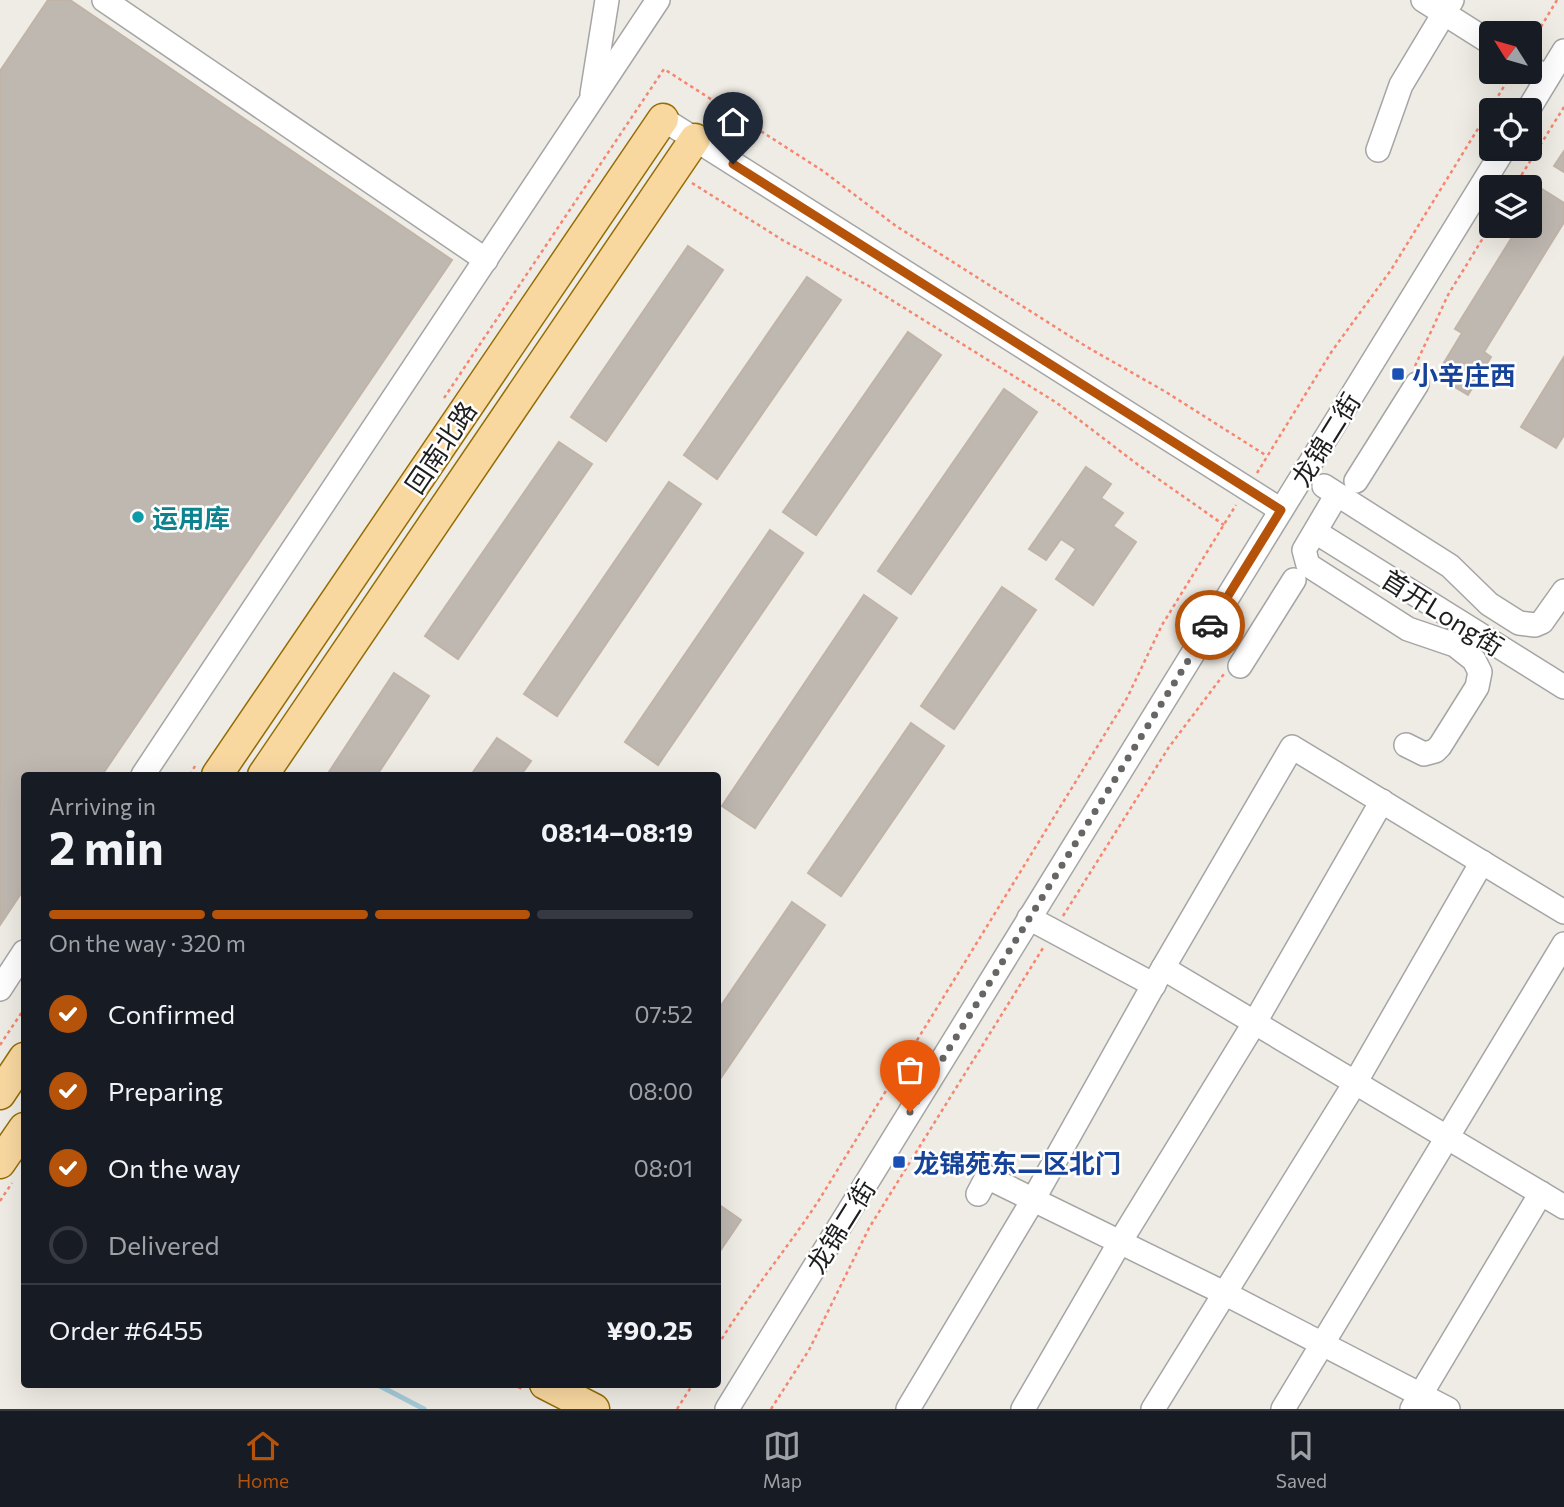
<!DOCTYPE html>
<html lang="en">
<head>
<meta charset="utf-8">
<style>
	body { margin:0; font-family:Commissioner,"Noto Sans SC",sans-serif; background:#242831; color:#f1f3f6; height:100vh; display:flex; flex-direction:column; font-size:26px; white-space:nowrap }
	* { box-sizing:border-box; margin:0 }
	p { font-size:23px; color:#9ea1a6 }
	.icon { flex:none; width:38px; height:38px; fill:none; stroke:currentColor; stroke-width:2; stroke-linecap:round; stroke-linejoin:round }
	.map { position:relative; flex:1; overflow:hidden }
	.details { position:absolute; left:21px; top:772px; width:700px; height:616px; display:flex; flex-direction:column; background:#171b24; border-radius:7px; box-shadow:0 7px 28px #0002 }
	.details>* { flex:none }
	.needle { width:46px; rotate:307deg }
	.tools { position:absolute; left:1479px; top:21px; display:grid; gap:14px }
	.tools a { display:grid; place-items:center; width:63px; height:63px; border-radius:7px; background:#171b24; box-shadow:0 7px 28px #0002; font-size:35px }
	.pin { position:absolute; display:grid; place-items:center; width:60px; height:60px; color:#fff; margin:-72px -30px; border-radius:50% 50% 50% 0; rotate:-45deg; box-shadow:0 0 7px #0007 }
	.pin .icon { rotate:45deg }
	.courier { position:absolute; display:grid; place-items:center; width:70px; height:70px; margin:-35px; border:5px solid #b45309; border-radius:50%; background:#fff; color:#222; box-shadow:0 2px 9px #0007 }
	.headline em { font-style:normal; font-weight:700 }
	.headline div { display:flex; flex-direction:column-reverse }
	.headline { display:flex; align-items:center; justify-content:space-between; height:119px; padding:0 28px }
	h1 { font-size:46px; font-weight:700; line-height:52px }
	.bar { display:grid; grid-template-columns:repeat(4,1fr); gap:10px 7px; align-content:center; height:84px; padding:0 28px }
	.bar i { height:9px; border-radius:5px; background:#363941 }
	.bar .active { background:#b45309 }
	.bar p { grid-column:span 4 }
	.line { display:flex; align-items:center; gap:18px; padding:0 28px; border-top:2px solid #363941 }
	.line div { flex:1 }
	ol { padding:0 28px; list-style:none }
	li { display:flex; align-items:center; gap:21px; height:77px }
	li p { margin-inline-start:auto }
	li .icon { padding:7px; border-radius:50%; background:#b45309; color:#fff; stroke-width:4 }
	li:last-child { color:#9ea1a6 }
	li i { width:38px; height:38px; border:4px solid #363941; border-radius:50% }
	.dock { display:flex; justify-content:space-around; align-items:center; height:98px; border-top:2px solid #363941; background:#171b24; font-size:19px; color:#9ea1a6 }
	.dock a { display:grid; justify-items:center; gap:4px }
	.dock .active { color:#b45309 }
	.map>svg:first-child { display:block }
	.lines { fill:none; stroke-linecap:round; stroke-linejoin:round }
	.stream { stroke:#a7ccdb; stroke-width:5 }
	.building { fill:#bfb8b1; stroke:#c0b4a8; stroke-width:2 }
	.minor-casing { stroke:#a5a5a5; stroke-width:26 }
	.major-casing { stroke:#946d05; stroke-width:33 }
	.path { stroke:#f58670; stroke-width:2.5; stroke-dasharray:3.5 3.5; stroke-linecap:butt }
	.minor { stroke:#fff; stroke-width:23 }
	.major { stroke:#f9d8a0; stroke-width:30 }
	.done { stroke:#676664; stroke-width:7; stroke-dasharray:0 12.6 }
	.route { stroke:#b45309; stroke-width:9 }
	.transit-dot { fill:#1a4fb4; stroke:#fff; stroke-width:2.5 }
	.culture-dot { fill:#0f9aa8; stroke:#fff; stroke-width:2.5 }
	.labels { text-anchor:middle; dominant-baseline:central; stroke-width:5; stroke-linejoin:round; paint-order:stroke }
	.transit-label { font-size:26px; font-weight:bold; fill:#164399; stroke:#fff; text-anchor:start }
	.street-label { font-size:26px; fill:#1e1e1e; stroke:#fff }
	.culture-label { font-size:26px; font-weight:bold; fill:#0d838f; stroke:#fff; text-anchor:start }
</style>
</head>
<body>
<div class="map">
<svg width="1564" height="1409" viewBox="0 0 1564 1409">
	<rect width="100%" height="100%" fill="#efece5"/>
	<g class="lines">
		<path class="stream" d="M376,1384l48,25"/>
	</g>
	<g class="building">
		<path d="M48,0h22l382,260 -350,515h-78v114l-24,36v-854z"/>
		<path d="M1564,151v21l-10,-6z"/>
		<path d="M1542,189l22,14v19l-80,130 7,5 -23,38 -32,-19 26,-43 -7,-4 64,-103h11v-17z"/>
		<path d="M688,246l35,24 -117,171 -35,-24z"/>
		<path d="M807,277l34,23 -124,179 -33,-24z"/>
		<path d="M908,332l33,23 -125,180 -33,-23z"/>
		<path d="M1564,357v78l-8,13 -35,-21z"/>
		<path d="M1004,389l33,23 -126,182 -33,-23z"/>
		<path d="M559,442l33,22 -134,195 -33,-23z"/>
		<path d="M1086,467l25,17 -10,14 22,15 -10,13 23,16 -43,63 -37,-26 20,-30 -15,-10 -15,21 -17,-11z"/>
		<path d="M669,482l32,22 -144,212 -33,-22z"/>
		<path d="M770,530l33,23 -145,212 -33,-23z"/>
		<path d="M1002,587l34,23 -82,119 -33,-23z"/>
		<path d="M864,595l33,23 -142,210 -33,-22z"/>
		<path d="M394,673l35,23 -52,79h-50z"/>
		<path d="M911,723l33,23 -103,150 -33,-23z"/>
		<path d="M497,738l34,23 -10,14h-50z"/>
		<path d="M792,902l33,23 -107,157v-72z"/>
		<path d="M718,1204l23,16 -23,34z"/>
	</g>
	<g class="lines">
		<g class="minor-casing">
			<g id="minor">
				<path d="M104,0l382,260"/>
				<path d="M1423,0l68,43"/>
				<path d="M1530,67l17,11"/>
				<path d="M592,94l15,-94"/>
				<path d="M1528,110l36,-59"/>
				<path d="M663,119l618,391"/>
				<path d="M1378,150l23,-65 51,-85"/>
				<path d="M1356,481l61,-97"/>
				<path d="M1324,486l126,80 39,38 30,19 16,2 7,-3 22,-31"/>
				<path d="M1331,491l3,4 -1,6 -29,49 4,15 100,64 47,16 19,15 6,12 -3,15 -37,59 -5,5 -11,3 -18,-9"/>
				<path d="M1322,536l242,151"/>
				<path d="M1240,666l54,-86"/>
				<path d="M143,775l515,-775"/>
				<path d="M1029,918l125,67"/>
				<path d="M1163,968l401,239"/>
				<path d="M0,989l24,-37"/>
				<path d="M978,1194l9,-17 239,117 222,115"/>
				<path d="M727,1409l777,-1260"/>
				<path d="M908,1409l125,-209 130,-232 129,-221 272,165"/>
				<path d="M1023,1409l97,-167 135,-220 127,-221"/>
				<path d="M1153,1409l202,-326 127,-221"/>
				<path d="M1283,1409l281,-465"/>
				<path d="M1412,1409l129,-216"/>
			</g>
		</g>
		<g class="major-casing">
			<g id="major">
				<path d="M217,775l446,-656"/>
				<path d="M263,775l432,-636"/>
				<path d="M0,1094l24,-36"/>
				<path d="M0,1163l24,-35"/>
				<path d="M545,1384l49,25"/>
			</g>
		</g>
		<g class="path">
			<path d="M1530,45l27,-45"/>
			<path d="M723,135l14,-20"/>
			<path d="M692,183l92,58 85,45 188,117 80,61 87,61"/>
			<path d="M1514,187l50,-80"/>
			<path d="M1415,366l33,-71 43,-70"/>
			<path d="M444,398l220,-329 159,102 73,55 191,121 79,45 101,64"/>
			<path d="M1257,473l75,-122 59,-81 120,-195"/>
			<path d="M190,775l5,-9"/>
			<path d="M1063,916l106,-169 55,-73"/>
			<path d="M0,1045l24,-36"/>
			<path d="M0,1201l12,-18"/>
			<path d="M718,1345c31,-51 69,-96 101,-145l308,-502 35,-73 74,-120"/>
			<path d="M512,1384l10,5"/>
			<path d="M677,1409l16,-25"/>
			<path d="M771,1409l38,-59 60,-122 174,-280"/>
		</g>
		<use href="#minor" class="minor"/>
		<use href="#major" class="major"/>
	</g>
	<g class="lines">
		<path class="done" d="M910,1112l300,-487"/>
		<path class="route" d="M733,164l548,346 -71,115"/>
	</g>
	<g class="transit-dot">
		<rect x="1391" y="367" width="14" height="14" rx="3.5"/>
		<rect x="892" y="1155" width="14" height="14" rx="3.5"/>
	</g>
	<circle class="culture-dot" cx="138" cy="517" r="7"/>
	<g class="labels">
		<g class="transit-label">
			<text x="1412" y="374">小辛庄西</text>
			<text x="913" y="1162">龙锦苑东二区北门</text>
		</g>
		<g class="street-label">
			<text transform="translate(1325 439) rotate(-58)">龙锦二街</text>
			<text transform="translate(440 447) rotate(-56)">回南北路</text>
			<text transform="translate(1443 612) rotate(32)">首开Long街</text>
			<text transform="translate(840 1226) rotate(-58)">龙锦二街</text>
		</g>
		<g class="culture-label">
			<text x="152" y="517">运用库</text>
		</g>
	</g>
</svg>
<div class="tools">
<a><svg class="needle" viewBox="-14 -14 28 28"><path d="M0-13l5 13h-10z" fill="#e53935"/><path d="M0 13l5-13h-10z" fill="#9ea1a6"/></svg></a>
<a><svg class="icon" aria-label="locate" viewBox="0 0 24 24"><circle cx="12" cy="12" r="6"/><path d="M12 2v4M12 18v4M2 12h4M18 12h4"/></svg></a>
<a><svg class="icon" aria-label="layers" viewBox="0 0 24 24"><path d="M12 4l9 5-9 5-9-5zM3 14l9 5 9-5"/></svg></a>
</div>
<div class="pin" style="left:910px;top:1112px;background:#ea580c"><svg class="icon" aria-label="bag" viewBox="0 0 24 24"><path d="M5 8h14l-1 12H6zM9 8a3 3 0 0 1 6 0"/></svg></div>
<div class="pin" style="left:733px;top:164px;background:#1f2937"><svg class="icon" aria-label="home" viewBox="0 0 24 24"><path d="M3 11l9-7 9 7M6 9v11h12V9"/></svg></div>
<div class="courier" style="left:1210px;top:625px"><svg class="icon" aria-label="car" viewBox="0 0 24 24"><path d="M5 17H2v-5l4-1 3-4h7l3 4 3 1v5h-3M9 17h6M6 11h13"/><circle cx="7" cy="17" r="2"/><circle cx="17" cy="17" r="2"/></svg></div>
<section class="details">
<div class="headline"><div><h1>2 min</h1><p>Arriving in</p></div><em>08:14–08:19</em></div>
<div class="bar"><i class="active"></i><i class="active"></i><i class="active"></i><i></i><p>On the way · 320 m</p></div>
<ol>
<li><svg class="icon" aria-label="check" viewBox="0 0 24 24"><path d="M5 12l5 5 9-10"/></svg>Confirmed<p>07:52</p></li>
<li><svg class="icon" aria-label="check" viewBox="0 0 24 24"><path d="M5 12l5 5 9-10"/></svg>Preparing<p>08:00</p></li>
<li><svg class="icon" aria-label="check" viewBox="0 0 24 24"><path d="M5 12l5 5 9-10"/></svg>On the way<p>08:01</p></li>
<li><i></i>Delivered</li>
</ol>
<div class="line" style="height:91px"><div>Order #6455</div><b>¥90.25</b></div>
</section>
</div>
<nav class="dock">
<a class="active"><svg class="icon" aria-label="home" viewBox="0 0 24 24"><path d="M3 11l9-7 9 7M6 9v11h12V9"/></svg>Home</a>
<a><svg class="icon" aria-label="map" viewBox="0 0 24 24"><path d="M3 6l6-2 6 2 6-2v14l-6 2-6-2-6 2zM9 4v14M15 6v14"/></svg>Map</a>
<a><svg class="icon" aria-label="saved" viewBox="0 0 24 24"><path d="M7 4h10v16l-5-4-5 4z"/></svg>Saved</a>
</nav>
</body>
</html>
